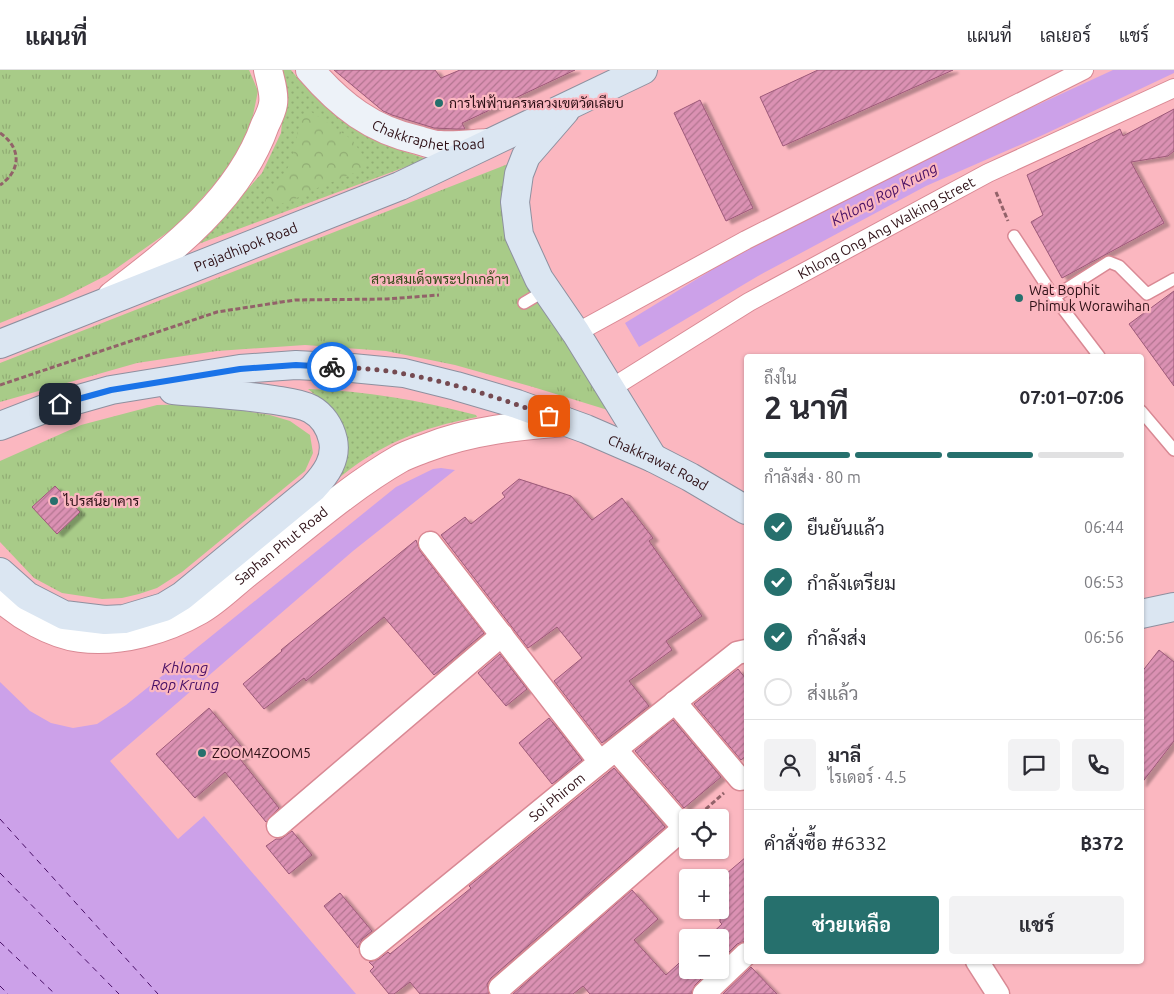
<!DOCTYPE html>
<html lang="th">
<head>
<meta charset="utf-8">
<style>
	body { margin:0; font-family:Ubuntu,Sarabun,sans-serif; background:#f2f2f3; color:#2b2b33; height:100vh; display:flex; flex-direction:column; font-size:19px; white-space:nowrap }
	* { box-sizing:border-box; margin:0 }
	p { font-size:16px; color:#7c7c81 }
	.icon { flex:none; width:28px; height:28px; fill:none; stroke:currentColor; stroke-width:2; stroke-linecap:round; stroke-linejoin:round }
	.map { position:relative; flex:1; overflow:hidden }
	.details { position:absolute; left:744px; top:284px; width:400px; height:610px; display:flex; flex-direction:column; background:#fff; border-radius:5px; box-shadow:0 1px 4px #0004 }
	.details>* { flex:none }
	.fabs { position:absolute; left:679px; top:739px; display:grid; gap:10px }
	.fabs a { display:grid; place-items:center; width:50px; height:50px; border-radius:5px; background:#fff; box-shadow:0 1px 4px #0004; font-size:25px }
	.pin { position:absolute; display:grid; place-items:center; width:42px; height:42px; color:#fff; margin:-21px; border-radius:10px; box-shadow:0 2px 8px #0006 }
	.courier { position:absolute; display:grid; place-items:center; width:50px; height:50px; margin:-25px; border:4px solid #1a73e8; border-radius:50%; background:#fff; color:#222; box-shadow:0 1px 6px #0007 }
	.summary em { font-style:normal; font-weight:700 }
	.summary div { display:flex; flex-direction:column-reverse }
	.summary { display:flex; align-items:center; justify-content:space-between; height:85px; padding:0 20px }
	h1 { font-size:32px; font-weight:700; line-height:38px }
	.bar { display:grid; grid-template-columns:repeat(4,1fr); gap:8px 5px; align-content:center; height:60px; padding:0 20px }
	.bar i { height:6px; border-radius:4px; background:#e1e1e2 }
	.bar .selected { background:#26706d }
	.bar p { grid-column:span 4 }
	.line { display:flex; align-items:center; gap:12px; padding:0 20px; border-top:1px solid #e1e1e2 }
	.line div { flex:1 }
	.round { display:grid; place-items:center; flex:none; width:52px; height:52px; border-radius:5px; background:#f2f2f3 }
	ol { padding:0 20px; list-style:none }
	li { display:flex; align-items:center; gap:15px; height:55px }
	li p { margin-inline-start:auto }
	li .icon { padding:5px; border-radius:50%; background:#26706d; color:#fff; stroke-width:4 }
	li:last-child { color:#7c7c81 }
	li i { width:28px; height:28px; border:2px solid #e1e1e2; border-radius:50% }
	.primary-button { display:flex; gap:10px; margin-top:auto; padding:10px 20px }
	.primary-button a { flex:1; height:58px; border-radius:5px; background:#26706d; color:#fff; font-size:20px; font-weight:700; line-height:58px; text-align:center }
	.primary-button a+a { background:#f2f2f3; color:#2b2b33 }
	header { display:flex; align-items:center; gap:30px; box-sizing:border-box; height:70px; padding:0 25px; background:#fff; border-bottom:1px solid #e1e1e2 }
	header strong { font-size:24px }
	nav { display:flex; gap:28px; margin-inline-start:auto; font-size:18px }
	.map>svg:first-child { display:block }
	.grass { fill:url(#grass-dots) }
	.forest { fill:url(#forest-crowns) }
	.park { fill:url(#park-tufts) }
	.water { fill:#cca1e9 }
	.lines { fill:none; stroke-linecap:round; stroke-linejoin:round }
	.ferry { stroke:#480f65; stroke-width:1; stroke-dasharray:6 5; stroke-linecap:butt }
	.building { fill:url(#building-hatch); stroke:#9d5979; filter:url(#shadow) }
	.service-casing { stroke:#d98994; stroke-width:14 }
	.pedestrian-casing { stroke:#d98994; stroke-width:20 }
	.minor-casing { stroke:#d98994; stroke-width:25 }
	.tertiary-casing { stroke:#d98994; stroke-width:30 }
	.secondary-casing { stroke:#d98994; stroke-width:30 }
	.primary-casing { stroke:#8e909f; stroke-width:30 }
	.path { stroke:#926269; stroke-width:3; stroke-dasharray:5 2.5; stroke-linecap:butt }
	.service { stroke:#fff; stroke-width:11 }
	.pedestrian { stroke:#fff; stroke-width:18 }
	.minor { stroke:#fff; stroke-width:22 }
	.tertiary { stroke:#fff; stroke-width:28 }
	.secondary { stroke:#edf2f8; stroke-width:28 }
	.primary { stroke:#dbe6f2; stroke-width:28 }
	.done { stroke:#754a51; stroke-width:5; stroke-dasharray:0 9 }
	.route { stroke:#1a73e8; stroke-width:6 }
	.poi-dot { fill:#26706d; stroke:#fbb7c0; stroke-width:2 }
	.labels { text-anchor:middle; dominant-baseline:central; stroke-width:4.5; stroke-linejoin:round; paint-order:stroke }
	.poi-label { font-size:14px; fill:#2d0f15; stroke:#fbb7c0; text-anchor:start }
	.street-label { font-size:14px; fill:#2d0f15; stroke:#fbb7c0 }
	.park-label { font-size:14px; fill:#324b16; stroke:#fbb7c0 }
	.water-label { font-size:15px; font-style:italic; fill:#480f65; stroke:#fbb7c0 }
</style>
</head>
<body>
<header>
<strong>แผนที่</strong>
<nav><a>แผนที่</a><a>เลเยอร์</a><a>แชร์</a></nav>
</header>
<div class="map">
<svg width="1174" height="924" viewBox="0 0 1174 924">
	<defs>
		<pattern id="grass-dots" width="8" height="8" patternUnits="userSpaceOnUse" patternTransform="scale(1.25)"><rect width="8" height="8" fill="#a8cb88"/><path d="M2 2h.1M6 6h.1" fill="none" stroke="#91ad74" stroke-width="1.8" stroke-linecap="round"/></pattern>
		<pattern id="forest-crowns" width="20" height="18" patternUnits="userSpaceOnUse" patternTransform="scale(1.25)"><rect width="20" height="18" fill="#a8cb88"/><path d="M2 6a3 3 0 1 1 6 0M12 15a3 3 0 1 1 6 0" fill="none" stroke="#91ad74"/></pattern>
		<pattern id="park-tufts" width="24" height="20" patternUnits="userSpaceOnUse" patternTransform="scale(1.25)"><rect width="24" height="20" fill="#a8cb88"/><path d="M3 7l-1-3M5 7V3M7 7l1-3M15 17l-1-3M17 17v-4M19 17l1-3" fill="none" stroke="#91ad74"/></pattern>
		<pattern id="building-hatch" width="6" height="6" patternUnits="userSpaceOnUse" patternTransform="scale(1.25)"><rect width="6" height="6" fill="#db91b3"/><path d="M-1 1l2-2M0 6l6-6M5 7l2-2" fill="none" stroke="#b27590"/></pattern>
		<filter id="shadow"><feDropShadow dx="5.5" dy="3" stdDeviation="1" flood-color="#0004"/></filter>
	</defs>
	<rect width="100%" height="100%" fill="#fbb7c0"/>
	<g class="grass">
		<path d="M280,0h11l9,11 42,36 43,28 42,14 -242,90 52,-48 25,-28 19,-40 4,-44z"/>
		<path d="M308,319c59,2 111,11 168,26l1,2c-57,11 -98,27 -143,65l-8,-78z"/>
	</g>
	<path class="forest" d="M310,41l41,28 18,24 -15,10 -44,18 -17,9 -19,6 -9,-4c2,-11 7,-14 14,-22 4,-5 8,-11 11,-16 10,-19 2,-38 20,-53z"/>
	<g class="park">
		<path d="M0,0h249l9,21 -8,39 -27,45 -45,50 -71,50 -43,22 -64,26z"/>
		<path d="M513,92l-4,26 102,223 -78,-24 -78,-22 -69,-14 -81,-6 -88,6 -80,12 -137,39v-39z"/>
		<path d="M202,334l68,11 20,6 20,14 3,18 -8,18 -123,101 -25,16 -18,6 -17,4 -20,1 -40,-6 -28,-15 -34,-36v-81l81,-36 76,-20z"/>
	</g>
	<g class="water">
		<path d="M1113,0h61v3l-129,61 -119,52 -168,90 -119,71 -14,-24 98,-60 204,-107z"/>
		<path d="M441,398l14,2 -102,81 -243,210 68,78 26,-23 152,178h-356v-312l30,29 21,12 22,5 24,-4 29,-19 270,-218 37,-18z"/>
	</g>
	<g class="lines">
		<g class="ferry">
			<path d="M0,749l158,175"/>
			<path d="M0,803l119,121"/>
			<path d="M0,872l55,52"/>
			<path d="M0,916l8,8"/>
		</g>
	</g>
	<g class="building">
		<path d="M334,0h101l6,8 19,-8h115l-113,53 3,6h-9l-22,-1 -42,-13 -9,-4z"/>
		<path d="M818,0h135l-170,76 -23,-49z"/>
		<path d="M700,30l53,108 -27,13 -52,-108z"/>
		<path d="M1174,39v42l-6,5 -37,6 33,61 -102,55 -31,-56 12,-7 -16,-40 93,-46 3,7z"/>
		<path d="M1174,221v95l-45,-62z"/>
		<path d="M519,409l52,17 21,24 30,-22 31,40 -4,3 53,75 -36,25 6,9 -43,31 20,25 -47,37 -48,-62 28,-23 -25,-31 -29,21 -87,-113 24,-18 6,7 34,-27 -3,-4z"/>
		<path d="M55,416l25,26 -23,22 -25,-27z"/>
		<path d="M416,470l4,11 64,82 -50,42 -50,-58 -78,64 -2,-3 -40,31 -21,-25 39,-33 -1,-1z"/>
		<path d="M1159,580l15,12v79l-33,43v-111z"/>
		<path d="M500,584l27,35 -21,17 -28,-33z"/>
		<path d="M738,599l8,10v77l-5,4 -47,-56z"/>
		<path d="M209,638l38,45 -7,6 39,49 -13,14 -41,-50 -30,26 -39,-44z"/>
		<path d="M549,648l33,42 -30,24 -33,-41z"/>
		<path d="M673,650l48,57 -37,31 -49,-57z"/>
		<path d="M614,698l51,59 -174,151 -4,6 2,10h-69l-10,-12 -16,12h-5l-19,-23 4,-4 -5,-5 10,-3 9,-7 2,2 81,-66 -2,-2z"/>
		<path d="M292,761l20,24 -23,19 -23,-28 10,-7h5z"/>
		<path d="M746,787v84l-9,3 -17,17v-23h-13l15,-14 -2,-2v-43z"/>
		<path d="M632,820l26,29 -24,21 32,35 22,-20v15h22l-15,15 -4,9h-101l-7,-8 -10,8h-60z"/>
		<path d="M340,823l32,38 -10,8 -4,9 -34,-42z"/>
		<path d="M751,897l26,27h-54z"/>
	</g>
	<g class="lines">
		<g class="service-casing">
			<g id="service">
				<path d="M1014,166l40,61 45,59"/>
				<path d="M1054,227l55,-35 10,4 28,28 27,-15"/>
				<path d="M524,233l22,-13"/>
				<path d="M1141,341l33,39"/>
			</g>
		</g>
		<g class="pedestrian-casing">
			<g id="pedestrian">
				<path d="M576,263l170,-93 338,-170"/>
				<path id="s1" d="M610,319l139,-87 239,-129 186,-85"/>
			</g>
		</g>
		<g class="minor-casing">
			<g id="minor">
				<path d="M430,473l170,219"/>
				<path d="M675,632l65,77"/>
				<path d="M278,756l224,-191"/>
				<path id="s2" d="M371,879l229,-187 137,-109 9,-2"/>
				<path d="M977,891l21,33"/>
				<path d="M500,918l184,-160 -68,-78"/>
				<path d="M704,924l42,-40"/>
			</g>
		</g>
		<g class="tertiary-casing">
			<g id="tertiary">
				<path d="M112,226c60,-46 127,-97 153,-171 3,-6 7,-14 8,-21 2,-11 -3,-24 -5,-34"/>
				<path id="s3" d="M0,527c21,19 51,37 80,41 40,5 85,-8 120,-28 16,-9 32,-25 47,-37 49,-38 101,-85 154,-115 8,-4 17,-7 25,-10 45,-18 93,-22 140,-26"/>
			</g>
		</g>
		<g class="secondary-casing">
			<g id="secondary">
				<path id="s4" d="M310,0c30,35 62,60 108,70 7,2 15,5 22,5 16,1 31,-1 47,-2"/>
			</g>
		</g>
		<g class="primary-casing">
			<g id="primary">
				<path d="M565,41l-39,45 -7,18 -4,28 4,33 20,44 37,54 77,125"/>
				<path id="s5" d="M0,274l400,-158 243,-116"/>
				<path id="s6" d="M0,356l44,-17 67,-19 129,-21 56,-4 56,3 52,5 52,13 61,18 69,25 67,29 37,19 56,33"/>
				<path d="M0,502l27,24 37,19 41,5 19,-1 40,-12 18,-11 131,-108c13,-14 24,-29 20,-48 -3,-13 -11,-25 -22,-31 -11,-6 -25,-7 -37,-9 -33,-5 -67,-7 -101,-10"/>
				<path d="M1141,544l33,-7"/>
			</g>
		</g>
		<g class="path">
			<path d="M0,63c22,15 21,38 0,52"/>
			<path d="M996,122l12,29"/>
			<path d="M0,315l217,-73 78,-12 92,-1 52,-4"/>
			<path d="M700,744l24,-21"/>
		</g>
		<use href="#service" class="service"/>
		<use href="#pedestrian" class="pedestrian"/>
		<use href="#minor" class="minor"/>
		<use href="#tertiary" class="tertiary"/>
		<use href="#secondary" class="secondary"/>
		<use href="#primary" class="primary"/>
	</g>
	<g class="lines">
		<path class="done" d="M332,297c24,1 49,2 73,7 49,9 97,25 144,42"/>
		<path class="route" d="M60,334l51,-14 129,-21 56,-4 36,2"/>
	</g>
	<g class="poi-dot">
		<circle cx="439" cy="33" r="5"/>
		<circle cx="1019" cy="228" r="5"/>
		<circle cx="54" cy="431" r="5"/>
		<circle cx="202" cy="683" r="5"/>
	</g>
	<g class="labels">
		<g class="poi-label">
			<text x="449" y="33">การไฟฟ้านครหลวงเขตวัดเลียบ</text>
			<text x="1029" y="220">Wat Bophit<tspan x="1029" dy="16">Phimuk Worawihan</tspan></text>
			<text x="64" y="431">ไปรสนียาคาร</text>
			<text x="212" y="683">ZOOM4ZOOM5</text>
		</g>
		<g class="street-label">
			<text stroke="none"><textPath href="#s4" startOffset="141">Chakkraphet Road</textPath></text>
			<text stroke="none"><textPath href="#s1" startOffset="320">Khlong Ong Ang Walking Street</textPath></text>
			<text stroke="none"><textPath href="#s5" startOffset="264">Prajadhipok Road</textPath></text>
			<text stroke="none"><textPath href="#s6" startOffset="682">Chakkrawat Road</textPath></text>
			<text stroke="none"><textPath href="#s3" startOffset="320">Saphan Phut Road</textPath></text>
			<text stroke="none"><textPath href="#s2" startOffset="240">Soi Phirom</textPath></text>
		</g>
		<g class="park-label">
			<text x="440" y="209">สวนสมเด็จพระปกเกล้าฯ</text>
		</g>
		<g class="water-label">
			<text transform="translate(884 124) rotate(-28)">Khlong Rop Krung</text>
			<text x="185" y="597">Khlong<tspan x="185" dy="17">Rop Krung</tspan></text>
		</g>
	</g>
</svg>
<div class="fabs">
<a><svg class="icon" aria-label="locate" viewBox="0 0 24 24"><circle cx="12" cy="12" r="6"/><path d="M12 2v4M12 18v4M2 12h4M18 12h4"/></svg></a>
<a>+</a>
<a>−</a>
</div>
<div class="pin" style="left:549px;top:346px;background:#ea580c"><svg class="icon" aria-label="bag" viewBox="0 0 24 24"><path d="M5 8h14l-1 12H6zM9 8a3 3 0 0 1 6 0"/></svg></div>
<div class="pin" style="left:60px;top:334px;background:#1f2937"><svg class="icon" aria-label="home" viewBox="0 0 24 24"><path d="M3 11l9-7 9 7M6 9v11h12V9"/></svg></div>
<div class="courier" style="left:332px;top:297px"><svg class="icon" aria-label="bike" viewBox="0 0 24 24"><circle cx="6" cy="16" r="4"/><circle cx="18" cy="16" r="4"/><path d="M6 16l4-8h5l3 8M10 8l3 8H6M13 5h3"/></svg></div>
<section class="details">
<div class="summary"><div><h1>2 นาที</h1><p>ถึงใน</p></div><em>07:01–07:06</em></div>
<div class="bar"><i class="selected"></i><i class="selected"></i><i class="selected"></i><i></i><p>กำลังส่ง · 80 m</p></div>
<ol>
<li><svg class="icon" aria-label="check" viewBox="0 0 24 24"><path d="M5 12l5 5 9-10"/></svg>ยืนยันแล้ว<p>06:44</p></li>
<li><svg class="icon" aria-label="check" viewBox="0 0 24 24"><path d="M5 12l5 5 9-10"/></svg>กำลังเตรียม<p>06:53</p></li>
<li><svg class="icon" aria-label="check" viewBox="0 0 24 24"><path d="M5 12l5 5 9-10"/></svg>กำลังส่ง<p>06:56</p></li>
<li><i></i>ส่งแล้ว</li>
</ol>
<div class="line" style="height:90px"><a class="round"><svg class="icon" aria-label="person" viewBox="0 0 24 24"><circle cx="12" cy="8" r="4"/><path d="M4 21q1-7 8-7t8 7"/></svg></a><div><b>มาลี</b><p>ไรเดอร์ · 4.5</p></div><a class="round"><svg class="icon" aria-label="chat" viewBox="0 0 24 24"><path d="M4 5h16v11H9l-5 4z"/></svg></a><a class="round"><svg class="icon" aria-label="phone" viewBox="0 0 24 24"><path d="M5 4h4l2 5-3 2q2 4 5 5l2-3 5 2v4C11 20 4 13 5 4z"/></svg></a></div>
<div class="line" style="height:65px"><div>คำสั่งซื้อ #6332</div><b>฿372</b></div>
<div class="primary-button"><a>ช่วยเหลือ</a><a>แชร์</a></div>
</section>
</div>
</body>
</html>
